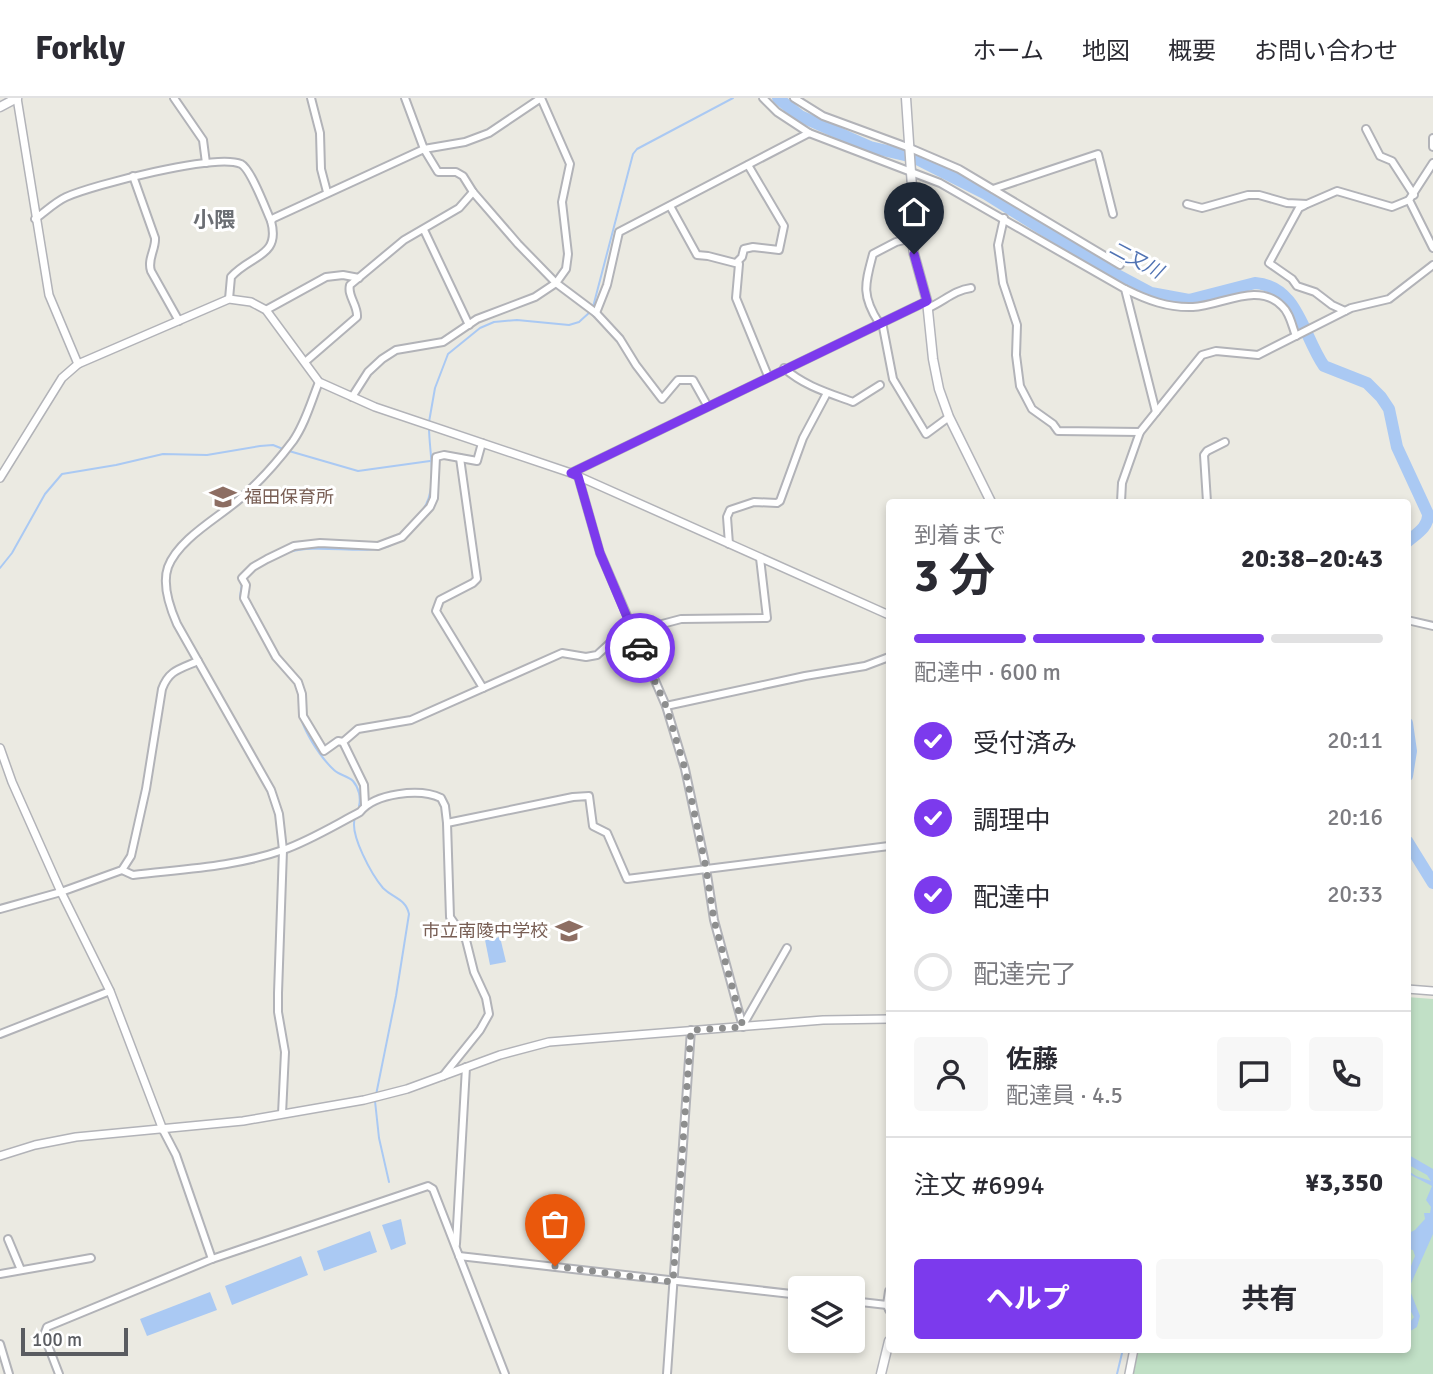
<!DOCTYPE html>
<html lang="ja">
<head>
<meta charset="utf-8">
<style>
	body { margin:0; font-family:Signika,"Noto Sans JP",sans-serif; background:#f7f7f7; color:#2b2b33; height:100vh; display:flex; flex-direction:column; font-size:26px; white-space:nowrap }
	* { box-sizing:border-box; margin:0 }
	p { font-size:23px; color:#7c7c81 }
	.icon { flex:none; width:38px; height:38px; fill:none; stroke:currentColor; stroke-width:2; stroke-linecap:round; stroke-linejoin:round }
	.map { position:relative; flex:1; overflow:hidden }
	.details { position:absolute; left:886px; top:401px; width:525px; height:854px; display:flex; flex-direction:column; background:#fff; border-radius:7px; box-shadow:0 4px 10px #0003 }
	.details>* { flex:none }
	.controls { position:absolute; left:788px; top:1178px; display:grid; gap:14px }
	.controls a { display:grid; place-items:center; width:77px; height:77px; border-radius:7px; background:#fff; box-shadow:0 4px 10px #0003; font-size:35px }
	.scale { position:absolute; left:21px; bottom:18px; width:107px; box-sizing:border-box; padding-left:7px; border:4px solid #5a5c61; border-top:0; font-size:19px; line-height:24px; white-space:nowrap; color:#5a5c61; -webkit-text-stroke:5px #fff; paint-order:stroke }
	.pin { position:absolute; display:grid; place-items:center; width:60px; height:60px; color:#fff; margin:-72px -30px; border-radius:50% 50% 50% 0; rotate:-45deg; box-shadow:0 0 7px #0007 }
	.pin .icon { rotate:45deg }
	.courier { position:absolute; display:grid; place-items:center; width:70px; height:70px; margin:-35px; border:5px solid #7c3aed; border-radius:50%; background:#fff; color:#222; box-shadow:0 2px 9px #0007 }
	.summary em { font-style:normal; font-weight:700 }
	.summary div { display:flex; flex-direction:column-reverse }
	.summary { display:flex; align-items:center; justify-content:space-between; height:119px; padding:0 28px }
	h1 { font-size:46px; font-weight:700; line-height:52px }
	.bar { display:grid; grid-template-columns:repeat(4,1fr); gap:10px 7px; align-content:center; height:84px; padding:0 28px }
	.bar i { height:9px; border-radius:5px; background:#e1e1e2 }
	.bar .on { background:#7c3aed }
	.bar p { grid-column:span 4 }
	.line { display:flex; align-items:center; gap:18px; padding:0 28px; border-top:2px solid #e1e1e2 }
	.line div { flex:1 }
	.round { display:grid; place-items:center; flex:none; width:74px; height:74px; border-radius:7px; background:#f7f7f7 }
	ol { padding:0 28px; list-style:none }
	li { display:flex; align-items:center; gap:21px; height:77px }
	li p { margin-inline-start:auto }
	li .icon { padding:7px; border-radius:50%; background:#7c3aed; color:#fff; stroke-width:4 }
	li:last-child { color:#7c7c81 }
	li i { width:38px; height:38px; border:4px solid #e1e1e2; border-radius:50% }
	.button { display:flex; gap:14px; margin-top:auto; padding:14px 28px }
	.button a { flex:1; height:80px; border-radius:7px; background:#7c3aed; color:#fff; font-size:28px; font-weight:700; line-height:80px; text-align:center }
	.button a+a { background:#f7f7f7; color:#2b2b33 }
	header { display:flex; align-items:center; gap:42px; box-sizing:border-box; height:98px; padding:0 35px; background:#fff; border-bottom:2px solid #e1e1e2 }
	header strong { font-size:33px }
	nav { display:flex; gap:38px; margin-inline-start:auto; font-size:24px }
	.map>svg:first-child { display:block }
	.green { fill:#c1e0c6 }
	.water { fill:#aac9f3 }
	.lines { fill:none; stroke-linecap:round; stroke-linejoin:round }
	.stream { stroke:#aac9f3; stroke-width:2 }
	.river { stroke:#aac9f3; stroke-width:12 }
	.minor-casing { stroke:#b2b3b8; stroke-width:10 }
	.tertiary-casing { stroke:#b2b3b8; stroke-width:10 }
	.secondary-casing { stroke:#b4b5bb; stroke-width:11 }
	.minor { stroke:#fff; stroke-width:6 }
	.tertiary { stroke:#fff; stroke-width:7 }
	.secondary { stroke:#fff; stroke-width:8 }
	.done { stroke:#8d8e8e; stroke-width:7; stroke-dasharray:0 12.6 }
	.route { stroke:#7c3aed; stroke-width:9 }
	.labels { text-anchor:middle; dominant-baseline:central; stroke-width:6; stroke-linejoin:round; paint-order:stroke }
	.education-label { font-size:18px; fill:#785e54; stroke:#fff; text-anchor:start }
	.water-label { font-size:19px; font-style:italic; fill:#5073b3; stroke:#fff }
	.quarter-label { font-size:21px; font-weight:bold; fill:#6b6e73; stroke:#fff }
</style>
</head>
<body>
<header>
<strong>Forkly</strong>
<nav><a>ホーム</a><a>地図</a><a>概要</a><a>お問い合わせ</a></nav>
</header>
<div class="map">
<svg width="1433" height="1276" viewBox="0 0 1433 1276">
	<rect width="100%" height="100%" fill="#ebeae2"/>
	<path class="green" d="M1407,899l26,2v375h-300l5,-25h269z"/>
	<g class="water">
		<path d="M500,839l6,25 -16,3 -5,-25z"/>
		<path d="M1407,1056l26,15v65l-24,54 11,28 -3,11 -10,6v-7l7,-9c-12,-19 -8,-41 1,-61l-2,-6 -6,-1v-15l8,-4 10,-11 -1,-6h6l1,-6 -5,-7 6,-14 -25,-13v-3l9,6 15,5 -4,-6 -20,-11z"/>
		<path d="M401,1121l5,25 -15,6 -9,-25z"/>
		<path d="M370,1133l7,21 -53,19 -7,-20z"/>
		<path d="M301,1158l7,19 -76,30 -7,-19z"/>
		<path d="M210,1194l7,18 -70,26 -7,-17z"/>
	</g>
	<g class="lines">
		<g class="stream">
			<path d="M593,209l40,-153 4,-5 96,-51"/>
			<path d="M429,324l6,-34 13,-34 32,-26 14,-6 23,-2 52,5 10,-3 11,-10"/>
			<path d="M289,353l69,20 72,-10"/>
			<path d="M422,413c17,-22 7,-58 7,-84"/>
			<path d="M398,439l18,-19"/>
			<path d="M289,454c30,-9 86,5 104,-8"/>
			<path d="M0,470l12,-15 33,-59 17,-20 54,-9 47,-11 44,1 53,-9 13,-1 10,4"/>
			<path d="M242,485l-2,14 27,50"/>
			<path d="M300,611c-1,17 21,49 34,61 5,5 14,6 19,11 6,7 8,17 6,25"/>
			<path d="M355,720c-6,16 17,57 28,70 10,10 23,11 26,26l-13,82 -20,99"/>
			<path d="M375,1003l4,37 10,44"/>
			<path d="M1117,1276l6,-25"/>
		</g>
		<g class="river">
			<path d="M778,0l22,18 70,31 43,10 73,37 122,76 43,23 38,7 66,-17c43,3 48,53 69,83l43,17 14,14 8,12 8,38 31,67c1,13 -12,20 -21,28"/>
			<path d="M1407,625l4,28 -4,25"/>
			<path d="M1407,743l26,42"/>
		</g>
		<g class="minor-casing">
			<g id="minor">
				<path d="M174,0l29,42 3,23"/>
				<path d="M311,0l9,35 1,36 6,23"/>
				<path d="M405,0l19,51 14,23h18l7,4 10,16 45,52 38,39 40,30 24,26 16,26 26,34 16,-19h15l14,25"/>
				<path d="M763,0l14,14 32,21"/>
				<path d="M794,0l29,18 87,32 49,21 161,96"/>
				<path d="M1366,31l14,27 12,5 22,34"/>
				<path d="M1433,40v9"/>
				<path d="M1433,65l-24,37 24,48"/>
				<path d="M133,78l22,62c1,11 -8,21 -4,33l28,50"/>
				<path d="M993,91l105,-35 15,60"/>
				<path d="M1187,106l15,4 46,-13h11l28,8 20,1 30,-13 55,16 17,-7"/>
				<path d="M1305,107l-6,3 -30,55 23,16 5,7 18,6 17,13 13,6"/>
				<path d="M670,108l27,49 11,1 31,8 -3,34 32,78"/>
				<path d="M1004,120l-6,27 5,38 14,42 -1,30 4,31 12,23 21,15 5,7 82,1"/>
				<path d="M35,121c10,-7 20,-17 31,-22 27,-12 150,-44 175,-33 10,5 25,46 30,57"/>
				<path d="M424,132l45,95"/>
				<path d="M737,164l5,-5 2,-8 9,-2 26,3 5,-24 -36,-61"/>
				<path d="M1125,191c22,11 43,19 68,18 28,-1 65,-26 89,-1 8,7 10,20 14,30"/>
				<path d="M229,201l2,-22c19,-22 50,-20 40,-56l3,-3 150,-69 41,-7 24,-9 52,-35 29,66 -8,38 6,52 -2,15 -10,14 -21,14 -58,22 -34,23 -47,8 -14,9 -14,13 -16,25"/>
				<path d="M928,210c15,-6 26,-18 43,-20"/>
				<path d="M266,212l60,-33 17,-2 16,3"/>
				<path d="M596,215l11,-28 12,-53 190,-99 131,50 185,106 31,123"/>
				<path d="M882,224l11,57 33,55 23,-17"/>
				<path d="M879,225c-18,-28 -14,-39 -6,-69l23,-12 16,-4"/>
				<path d="M305,264l52,-45c1,-12 -10,-21 -7,-32l54,-45 55,-32 14,-16"/>
				<path d="M784,270c20,18 45,25 69,34l27,-17"/>
				<path d="M460,360l17,121 -4,4 -33,17 -4,11 47,77"/>
				<path d="M571,375l356,-172"/>
				<path d="M578,378l22,77 66,153 19,63 21,99 8,52 29,107"/>
				<path d="M1121,404l1,-19 18,-51 62,-77 14,-4 42,4 93,-47 38,-9 44,-34"/>
				<path d="M1207,404l-3,-47 3,-4 18,-9"/>
				<path d="M729,446l-2,-27 3,-7 24,-8 23,1 3,-2 23,-63 24,-45"/>
				<path d="M1407,522l26,6"/>
				<path d="M666,608l139,-30 60,-10 24,-9"/>
				<path d="M343,644l-5,-1 -14,10 -21,-35 -1,-22 -4,-12 -22,-25 -32,-59 2,-13 -4,-7 11,-11 14,-8 27,-13 26,-3 58,3 24,-9 28,-30 4,-9 2,-41 8,-2 33,6 5,-18"/>
				<path d="M365,707l-1,-20 -21,-43 15,-13 53,-9 151,-67 24,4 11,-2 12,-11 23,-12 49,-13 86,-1 -7,-60"/>
				<path d="M447,725l126,-26 16,-1 4,30 14,7 20,46 262,-33"/>
				<path d="M122,772l11,5c50,-6 102,-8 150,-25 26,-9 52,-25 77,-38 15,-19 60,-24 81,-14l4,8 2,17 3,94 16,23 8,32 12,26 3,16 -9,16 -37,46"/>
				<path d="M0,811l61,-17 61,-22 9,-14 15,-67 16,-100c7,-19 18,-20 36,-28"/>
				<path d="M743,927l44,-77"/>
				<path d="M0,936l110,-43"/>
				<path d="M282,1016l3,-62 -7,-40v-19l5,-143 -4,-36 -8,-24 -94,-166c-7,-16 -15,-40 -9,-57 11,-29 52,-50 74,-70 18,-16 36,-36 51,-56 12,-17 18,-39 26,-59"/>
				<path d="M163,1032l13,25 36,104"/>
				<path d="M8,1141l13,31"/>
				<path d="M456,1146l10,-177"/>
				<path d="M459,1158l341,39"/>
				<path d="M0,1176l91,-16"/>
				<path d="M889,1193l-2,14 2,5"/>
				<path d="M852,1203l35,4"/>
				<path d="M0,1246l9,30"/>
				<path d="M59,1276l-15,-39 3,-8 165,-68 216,-73 5,3 72,185"/>
				<path d="M667,1276l24,-344"/>
			</g>
		</g>
		<g class="tertiary-casing">
			<g id="tertiary">
				<path d="M17,0l32,197 29,69"/>
				<path d="M0,380l62,-100 16,-14 151,-65 22,3 15,8 53,72 56,25 196,66 318,142"/>
				<path d="M0,650l12,34 49,110 49,99 53,139"/>
				<path d="M1407,891l26,2"/>
				<path d="M0,1058l35,-11 41,-8 167,-16 121,-21 43,-11 93,-34 49,-13 274,-22 66,-1"/>
				<path d="M1129,1276l5,-25"/>
			</g>
		</g>
		<g class="secondary-casing">
			<g id="secondary">
				<path d="M906,0l7,104 -2,29 3,23 13,47 6,58 6,30 10,28 42,85"/>
				<path d="M0,9l17,-9"/>
				<path d="M881,1276l8,-33"/>
			</g>
		</g>
		<use href="#minor" class="minor"/>
		<use href="#tertiary" class="tertiary"/>
		<use href="#secondary" class="secondary"/>
	</g>
	<g class="lines">
		<path class="done" d="M555,1168l118,16 18,-252 52,-3 -29,-107 -8,-52 -21,-99 -19,-63 -26,-58"/>
		<path class="route" d="M640,550l-40,-95 -22,-77 -7,-3 356,-172 -13,-47"/>
	</g>
	<defs>
		<g id="school-bare" transform="scale(2.1)"><path d="M0-5L7-2L0 1L-7-2ZM-4 1L0 2.5L4 1V4Q0 6-4 4Z" fill="#8d6e63" stroke="#fff" stroke-width="2.5" paint-order="stroke"/></g>
	</defs>
	<g fill-rule="evenodd">
		<use href="#school-bare" x="223" y="399"/>
		<use href="#school-bare" x="569" y="833"/>
	</g>
	<g class="labels">
		<g class="education-label">
			<text x="244" y="399">福田保育所</text>
			<text x="548" y="833" text-anchor="end">市立南陵中学校</text>
		</g>
		<g class="water-label">
			<text transform="translate(1136 162) rotate(28)">二又川</text>
		</g>
		<g class="quarter-label">
			<text x="214" y="122">小隈</text>
		</g>
	</g>
</svg>
<div class="controls">
<a><svg class="icon" aria-label="layers" viewBox="0 0 24 24"><path d="M12 4l9 5-9 5-9-5zM3 14l9 5 9-5"/></svg></a>
</div>
<div class="scale">100 m</div>
<div class="pin" style="left:555px;top:1168px;background:#ea580c"><svg class="icon" aria-label="bag" viewBox="0 0 24 24"><path d="M5 8h14l-1 12H6zM9 8a3 3 0 0 1 6 0"/></svg></div>
<div class="pin" style="left:914px;top:156px;background:#1f2937"><svg class="icon" aria-label="home" viewBox="0 0 24 24"><path d="M3 11l9-7 9 7M6 9v11h12V9"/></svg></div>
<div class="courier" style="left:640px;top:550px"><svg class="icon" aria-label="car" viewBox="0 0 24 24"><path d="M5 17H2v-5l4-1 3-4h7l3 4 3 1v5h-3M9 17h6M6 11h13"/><circle cx="7" cy="17" r="2"/><circle cx="17" cy="17" r="2"/></svg></div>
<section class="details">
<div class="summary"><div><h1>3 分</h1><p>到着まで</p></div><em>20:38–20:43</em></div>
<div class="bar"><i class="on"></i><i class="on"></i><i class="on"></i><i></i><p>配達中 · 600 m</p></div>
<ol>
<li><svg class="icon" aria-label="check" viewBox="0 0 24 24"><path d="M5 12l5 5 9-10"/></svg>受付済み<p>20:11</p></li>
<li><svg class="icon" aria-label="check" viewBox="0 0 24 24"><path d="M5 12l5 5 9-10"/></svg>調理中<p>20:16</p></li>
<li><svg class="icon" aria-label="check" viewBox="0 0 24 24"><path d="M5 12l5 5 9-10"/></svg>配達中<p>20:33</p></li>
<li><i></i>配達完了</li>
</ol>
<div class="line" style="height:126px"><a class="round"><svg class="icon" aria-label="person" viewBox="0 0 24 24"><circle cx="12" cy="8" r="4"/><path d="M4 21q1-7 8-7t8 7"/></svg></a><div><b>佐藤</b><p>配達員 · 4.5</p></div><a class="round"><svg class="icon" aria-label="chat" viewBox="0 0 24 24"><path d="M4 5h16v11H9l-5 4z"/></svg></a><a class="round"><svg class="icon" aria-label="phone" viewBox="0 0 24 24"><path d="M5 4h4l2 5-3 2q2 4 5 5l2-3 5 2v4C11 20 4 13 5 4z"/></svg></a></div>
<div class="line" style="height:91px"><div>注文 #6994</div><b>¥3,350</b></div>
<div class="button"><a>ヘルプ</a><a>共有</a></div>
</section>
</div>
</body>
</html>
